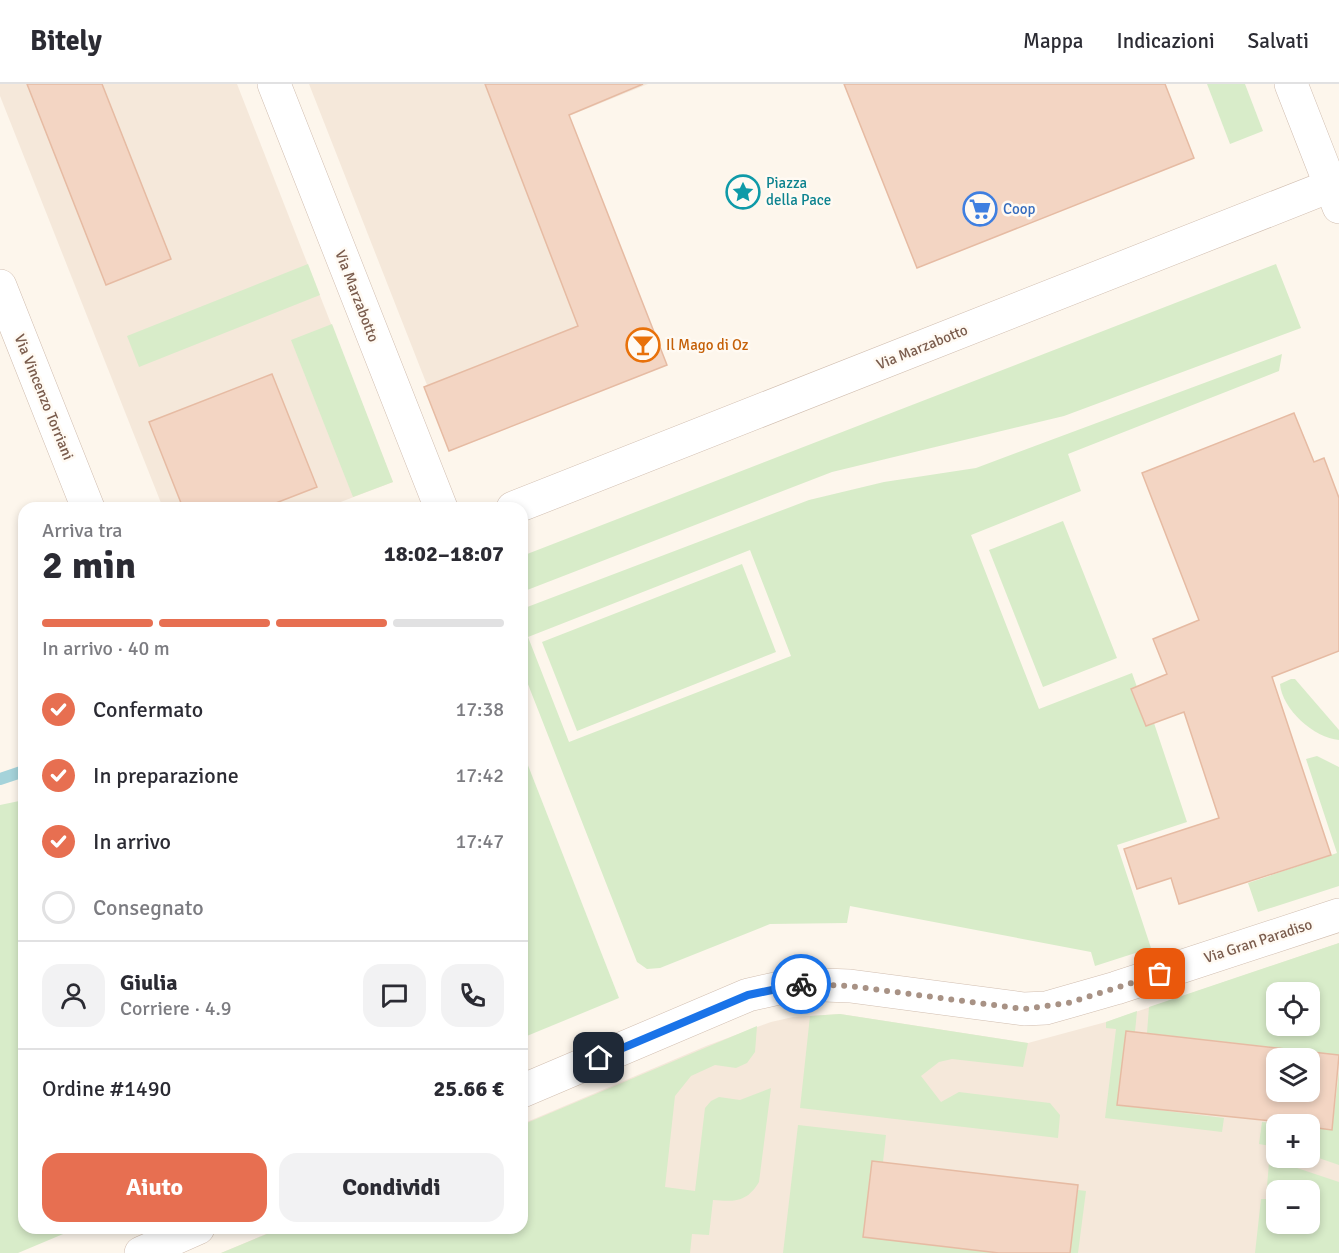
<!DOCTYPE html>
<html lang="it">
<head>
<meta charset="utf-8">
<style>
	body { margin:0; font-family:Signika,sans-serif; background:#f2f2f3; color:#2b2b33; height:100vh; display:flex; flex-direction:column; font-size:22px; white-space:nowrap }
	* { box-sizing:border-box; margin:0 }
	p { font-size:20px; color:#7c7c81 }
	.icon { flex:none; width:33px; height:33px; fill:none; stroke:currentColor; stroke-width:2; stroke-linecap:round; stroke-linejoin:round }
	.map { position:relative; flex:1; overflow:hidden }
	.panel { position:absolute; left:18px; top:418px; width:510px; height:732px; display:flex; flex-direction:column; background:#fff; border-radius:18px; box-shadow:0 3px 9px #0003 }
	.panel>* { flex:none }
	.controls { position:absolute; left:1266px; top:898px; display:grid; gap:12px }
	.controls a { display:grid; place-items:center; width:54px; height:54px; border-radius:12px; background:#fff; box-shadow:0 3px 9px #0003; font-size:30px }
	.pin { position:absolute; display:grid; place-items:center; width:51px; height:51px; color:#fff; margin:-26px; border-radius:12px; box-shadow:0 3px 9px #0006 }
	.courier { position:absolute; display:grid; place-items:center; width:60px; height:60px; margin:-30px; border:4px solid #1a73e8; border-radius:50%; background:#fff; color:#222; box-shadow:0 2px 8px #0007 }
	.overview em { font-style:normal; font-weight:800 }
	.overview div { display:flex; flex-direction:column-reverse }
	.overview { display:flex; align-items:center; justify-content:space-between; height:102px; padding:0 24px }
	h1 { font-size:39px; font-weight:800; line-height:45px }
	.bar { display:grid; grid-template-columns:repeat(4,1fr); gap:9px 6px; align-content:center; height:72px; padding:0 24px }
	.bar i { height:8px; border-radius:4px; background:#e1e1e2 }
	.bar .active { background:#e76f51 }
	.bar p { grid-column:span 4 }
	.line { display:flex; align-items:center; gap:15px; padding:0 24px; border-top:2px solid #e1e1e2 }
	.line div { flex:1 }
	.round { display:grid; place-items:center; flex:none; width:63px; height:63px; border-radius:18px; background:#f2f2f3 }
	ol { padding:0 24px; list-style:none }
	li { display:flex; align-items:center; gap:18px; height:66px }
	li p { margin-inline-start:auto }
	li .icon { padding:6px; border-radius:50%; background:#e76f51; color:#fff; stroke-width:4 }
	li:last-child { color:#7c7c81 }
	li i { width:33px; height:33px; border:3px solid #e1e1e2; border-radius:50% }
	.cta { display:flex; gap:12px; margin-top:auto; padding:12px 24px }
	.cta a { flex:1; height:69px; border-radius:18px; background:#e76f51; color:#fff; font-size:24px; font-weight:800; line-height:69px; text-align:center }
	.cta a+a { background:#f2f2f3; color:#2b2b33 }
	header { display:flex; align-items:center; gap:36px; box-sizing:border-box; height:84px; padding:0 30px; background:#fff; border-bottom:2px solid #e1e1e2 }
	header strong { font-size:28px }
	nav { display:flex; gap:33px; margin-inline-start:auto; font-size:21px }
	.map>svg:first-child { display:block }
	.residential { fill:#f5e8da; fill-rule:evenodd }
	.green { fill:#d8ecc9; fill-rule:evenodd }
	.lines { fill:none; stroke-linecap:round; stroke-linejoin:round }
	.stream { stroke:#a5d3da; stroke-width:12 }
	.building { fill:#f3d5c3; stroke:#e6bba3; stroke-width:1.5; fill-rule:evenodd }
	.minor-casing { stroke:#d1beb0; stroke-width:34 }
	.minor { stroke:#fff; stroke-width:33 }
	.done { stroke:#a89285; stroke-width:6; stroke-dasharray:0 10.8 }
	.route { stroke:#1a73e8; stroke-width:8 }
	.labels { text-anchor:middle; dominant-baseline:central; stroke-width:5; stroke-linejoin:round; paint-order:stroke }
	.culture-label { font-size:15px; fill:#0d838f; stroke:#fffaf3; text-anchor:start }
	.shop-label { font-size:15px; fill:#366cbe; stroke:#fffaf3; text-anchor:start }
	.street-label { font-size:15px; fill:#7a5c4d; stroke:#fffaf3 }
	.food-label { font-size:15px; fill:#c56008; stroke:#fffaf3; text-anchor:start }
</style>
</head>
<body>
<header>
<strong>Bitely</strong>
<nav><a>Mappa</a><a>Indicazioni</a><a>Salvati</a></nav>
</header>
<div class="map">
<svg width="1339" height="1169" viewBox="0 0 1339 1169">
	<rect width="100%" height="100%" fill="#fdf6ec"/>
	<g class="residential">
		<path d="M0,0h237l156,398 -68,26h-162l-163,-412z"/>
		<path d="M309,0h339l-79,32 98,249 -218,86 -25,-64 3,-2z"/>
		<path d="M1339,859v310h-1118l57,-24 244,-1v-104l184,-78 65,-24 22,-5 47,-3 188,29 78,-21zM1276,909h34v33h-34zM1276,975h34v33h-34zM1276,1041h34v33h-34zM1276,1107h34v33h-34z"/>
	</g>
	<g class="green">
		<path d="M1207,0h38l18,47 -33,13z"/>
		<path d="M308,180l12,31 -181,72 -12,-31z"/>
		<path d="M1276,180l25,64 -237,88 -232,56 -310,120v-36z"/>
		<path d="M332,240l61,158 -40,15 -62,-157z"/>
		<path d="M1282,270l-3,17 -211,83 13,37 -110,44 68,174 93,-36 5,14 -6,3 15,36 8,-3 33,99 -70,23 34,103 -56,18 -4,-14 -241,-46 -3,17 -77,1 -110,44 -13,1 -10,-7 -115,-293v-60l287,-109 75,-18 92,-14zM750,466l41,106 -222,86 -41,-105z"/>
		<path d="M1063,437l54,137 -74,29 -54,-137z"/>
		<path d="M742,480l34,88 -199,79 -35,-89z"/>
		<path d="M1291,595h4l44,51v10c-25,-2 -57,-31 -59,-56z"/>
		<path d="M522,666l97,248 -97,40z"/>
		<path d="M1317,672l22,11v119l-81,26 -10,-29 89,-30 -31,-94z"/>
		<path d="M24,716v428l51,1 -57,24h-18v-448z"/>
		<path d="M1339,859v112l-192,-22 2,-26zM1276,909h34v33h-34z"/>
		<path d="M1137,927l-2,21 -9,-1 -8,74 106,13 -2,14 -117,-14 11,-89 -10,-1v-6z"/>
		<path d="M840,930l188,29 -5,24 -71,-8 -13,3 -18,14 20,26 18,-10 91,11 10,12 -2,23 -258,-30 10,-92z"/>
		<path d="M757,942l-2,26 -8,11 -11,5 -21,-3 -24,11 -16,20 -10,91 30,4 10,-83 6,-7 8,-4 21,3 31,-12 -12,94c-12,20 -24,20 -46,18l-4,35 -17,-1 -2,19h-469l58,-24 243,-1v-103z"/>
		<path d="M1339,988v93l-29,-10v-28l22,3z"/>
		<path d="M1262,1038l28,3h-14v22l-17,-3z"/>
		<path d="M798,1041l88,10 -3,27 -11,-1 -9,76 136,16h-216z"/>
		<path d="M1269,1078l19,3 51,17v71h-84l6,-54h5zM1276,1107h34v33h-34z"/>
		<path d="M1078,1106l8,1 -8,62h-8z"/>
	</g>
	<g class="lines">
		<path class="stream" d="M0,695l24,-8"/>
	</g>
	<g class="building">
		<path d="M27,0h75l69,175 -65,26z"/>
		<path d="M485,0h158l-74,31 98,250 -218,86 -25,-64 154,-61z"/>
		<path d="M844,0h321l29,74 -277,110z"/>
		<path d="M272,290l45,113 -54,21h-80l-34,-86z"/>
		<path d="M1294,329l20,49 10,-4 15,40v153l-67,26 59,178 -152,49 -8,-26 -34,11 -13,-40 95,-31 -35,-106 -38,14 -15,-37 36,-15 -14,-35 46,-19 -57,-147z"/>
		<path d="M1126,947l213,24 -7,75 -22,-3v-2l-193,-20zM1276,975h34v33h-34z"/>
		<path d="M872,1077l206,24 -8,68h-71l-136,-16z"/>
	</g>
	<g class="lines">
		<g class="minor-casing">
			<g id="minor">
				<path d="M274,0l167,424"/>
				<path d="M1291,0l48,123"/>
				<path d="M0,202l88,222"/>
				<path d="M513,424l817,-322"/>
				<path d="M522,1007l226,-96 49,-11 53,2 174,23 22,-1 70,-20 223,-73"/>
				<path d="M141,1169l57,-25"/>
			</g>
		</g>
		<use href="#minor" class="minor"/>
	</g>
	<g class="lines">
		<path class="done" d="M801,900l49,2 174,23 44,-6 92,-29"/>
		<path class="route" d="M599,974l149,-63 53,-11"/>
	</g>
	<defs>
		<g id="sight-ring" transform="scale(1.725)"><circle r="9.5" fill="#fffaf3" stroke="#0f9aa8" stroke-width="1.5"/><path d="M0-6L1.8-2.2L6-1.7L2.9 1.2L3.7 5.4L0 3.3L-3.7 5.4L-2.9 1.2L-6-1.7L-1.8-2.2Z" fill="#0f9aa8"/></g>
		<g id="supermarket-ring" transform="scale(1.725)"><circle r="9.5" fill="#fffaf3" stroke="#3f7fe0" stroke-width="1.5"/><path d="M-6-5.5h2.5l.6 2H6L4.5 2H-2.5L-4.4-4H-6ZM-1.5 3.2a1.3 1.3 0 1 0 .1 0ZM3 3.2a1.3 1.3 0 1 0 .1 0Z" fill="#3f7fe0"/></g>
		<g id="bar-ring" transform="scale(1.725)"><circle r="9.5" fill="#fffaf3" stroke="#e8710a" stroke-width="1.5"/><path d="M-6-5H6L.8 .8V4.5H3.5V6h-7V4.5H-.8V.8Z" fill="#e8710a"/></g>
	</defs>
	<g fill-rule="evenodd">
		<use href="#sight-ring" x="743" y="108"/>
		<use href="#supermarket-ring" x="980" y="125"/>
		<use href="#bar-ring" x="643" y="261"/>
	</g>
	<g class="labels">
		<g class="culture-label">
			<text x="766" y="99">Piazza<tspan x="766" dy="17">della Pace</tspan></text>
		</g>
		<g class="shop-label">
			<text x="1003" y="125">Coop</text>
		</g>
		<g class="street-label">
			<text transform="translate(357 212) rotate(69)">Via Marzabotto</text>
			<text transform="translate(922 263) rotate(-22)">Via Marzabotto</text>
			<text transform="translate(44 313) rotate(68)">Via Vincenzo Torriani</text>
			<text transform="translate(1258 857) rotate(-18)">Via Gran Paradiso</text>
		</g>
		<g class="food-label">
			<text x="666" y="261">Il Mago di Oz</text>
		</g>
	</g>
</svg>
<div class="controls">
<a><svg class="icon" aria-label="locate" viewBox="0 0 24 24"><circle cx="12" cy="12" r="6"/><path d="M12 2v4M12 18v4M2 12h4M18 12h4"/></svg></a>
<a><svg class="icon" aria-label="layers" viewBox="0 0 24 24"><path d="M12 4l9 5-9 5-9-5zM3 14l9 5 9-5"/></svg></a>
<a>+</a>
<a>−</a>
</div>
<div class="pin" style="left:1160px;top:890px;background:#ea580c"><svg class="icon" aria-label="bag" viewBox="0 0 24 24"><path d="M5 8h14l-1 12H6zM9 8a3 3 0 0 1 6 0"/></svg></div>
<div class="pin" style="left:599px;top:974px;background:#1f2937"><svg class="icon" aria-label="home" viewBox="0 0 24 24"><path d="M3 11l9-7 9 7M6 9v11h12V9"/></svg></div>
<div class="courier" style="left:801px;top:900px"><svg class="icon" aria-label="bike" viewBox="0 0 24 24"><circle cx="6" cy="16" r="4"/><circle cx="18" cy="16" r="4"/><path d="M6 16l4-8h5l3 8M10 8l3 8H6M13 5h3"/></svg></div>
<section class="panel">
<div class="overview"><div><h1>2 min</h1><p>Arriva tra</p></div><em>18:02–18:07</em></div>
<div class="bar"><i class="active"></i><i class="active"></i><i class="active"></i><i></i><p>In arrivo · 40 m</p></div>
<ol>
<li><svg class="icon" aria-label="check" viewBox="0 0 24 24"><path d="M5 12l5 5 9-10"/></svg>Confermato<p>17:38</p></li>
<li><svg class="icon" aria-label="check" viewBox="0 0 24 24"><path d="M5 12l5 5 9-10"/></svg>In preparazione<p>17:42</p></li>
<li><svg class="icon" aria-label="check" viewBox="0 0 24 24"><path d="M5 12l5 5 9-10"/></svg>In arrivo<p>17:47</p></li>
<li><i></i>Consegnato</li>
</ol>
<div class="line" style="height:108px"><a class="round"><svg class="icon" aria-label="person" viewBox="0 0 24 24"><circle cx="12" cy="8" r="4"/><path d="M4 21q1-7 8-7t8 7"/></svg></a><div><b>Giulia</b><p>Corriere · 4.9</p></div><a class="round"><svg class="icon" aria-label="chat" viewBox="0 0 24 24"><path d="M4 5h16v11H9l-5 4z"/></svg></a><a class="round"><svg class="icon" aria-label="phone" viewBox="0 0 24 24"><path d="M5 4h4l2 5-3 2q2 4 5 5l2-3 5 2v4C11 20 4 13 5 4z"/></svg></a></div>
<div class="line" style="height:78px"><div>Ordine #1490</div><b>25.66 €</b></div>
<div class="cta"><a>Aiuto</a><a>Condividi</a></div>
</section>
</div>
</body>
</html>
